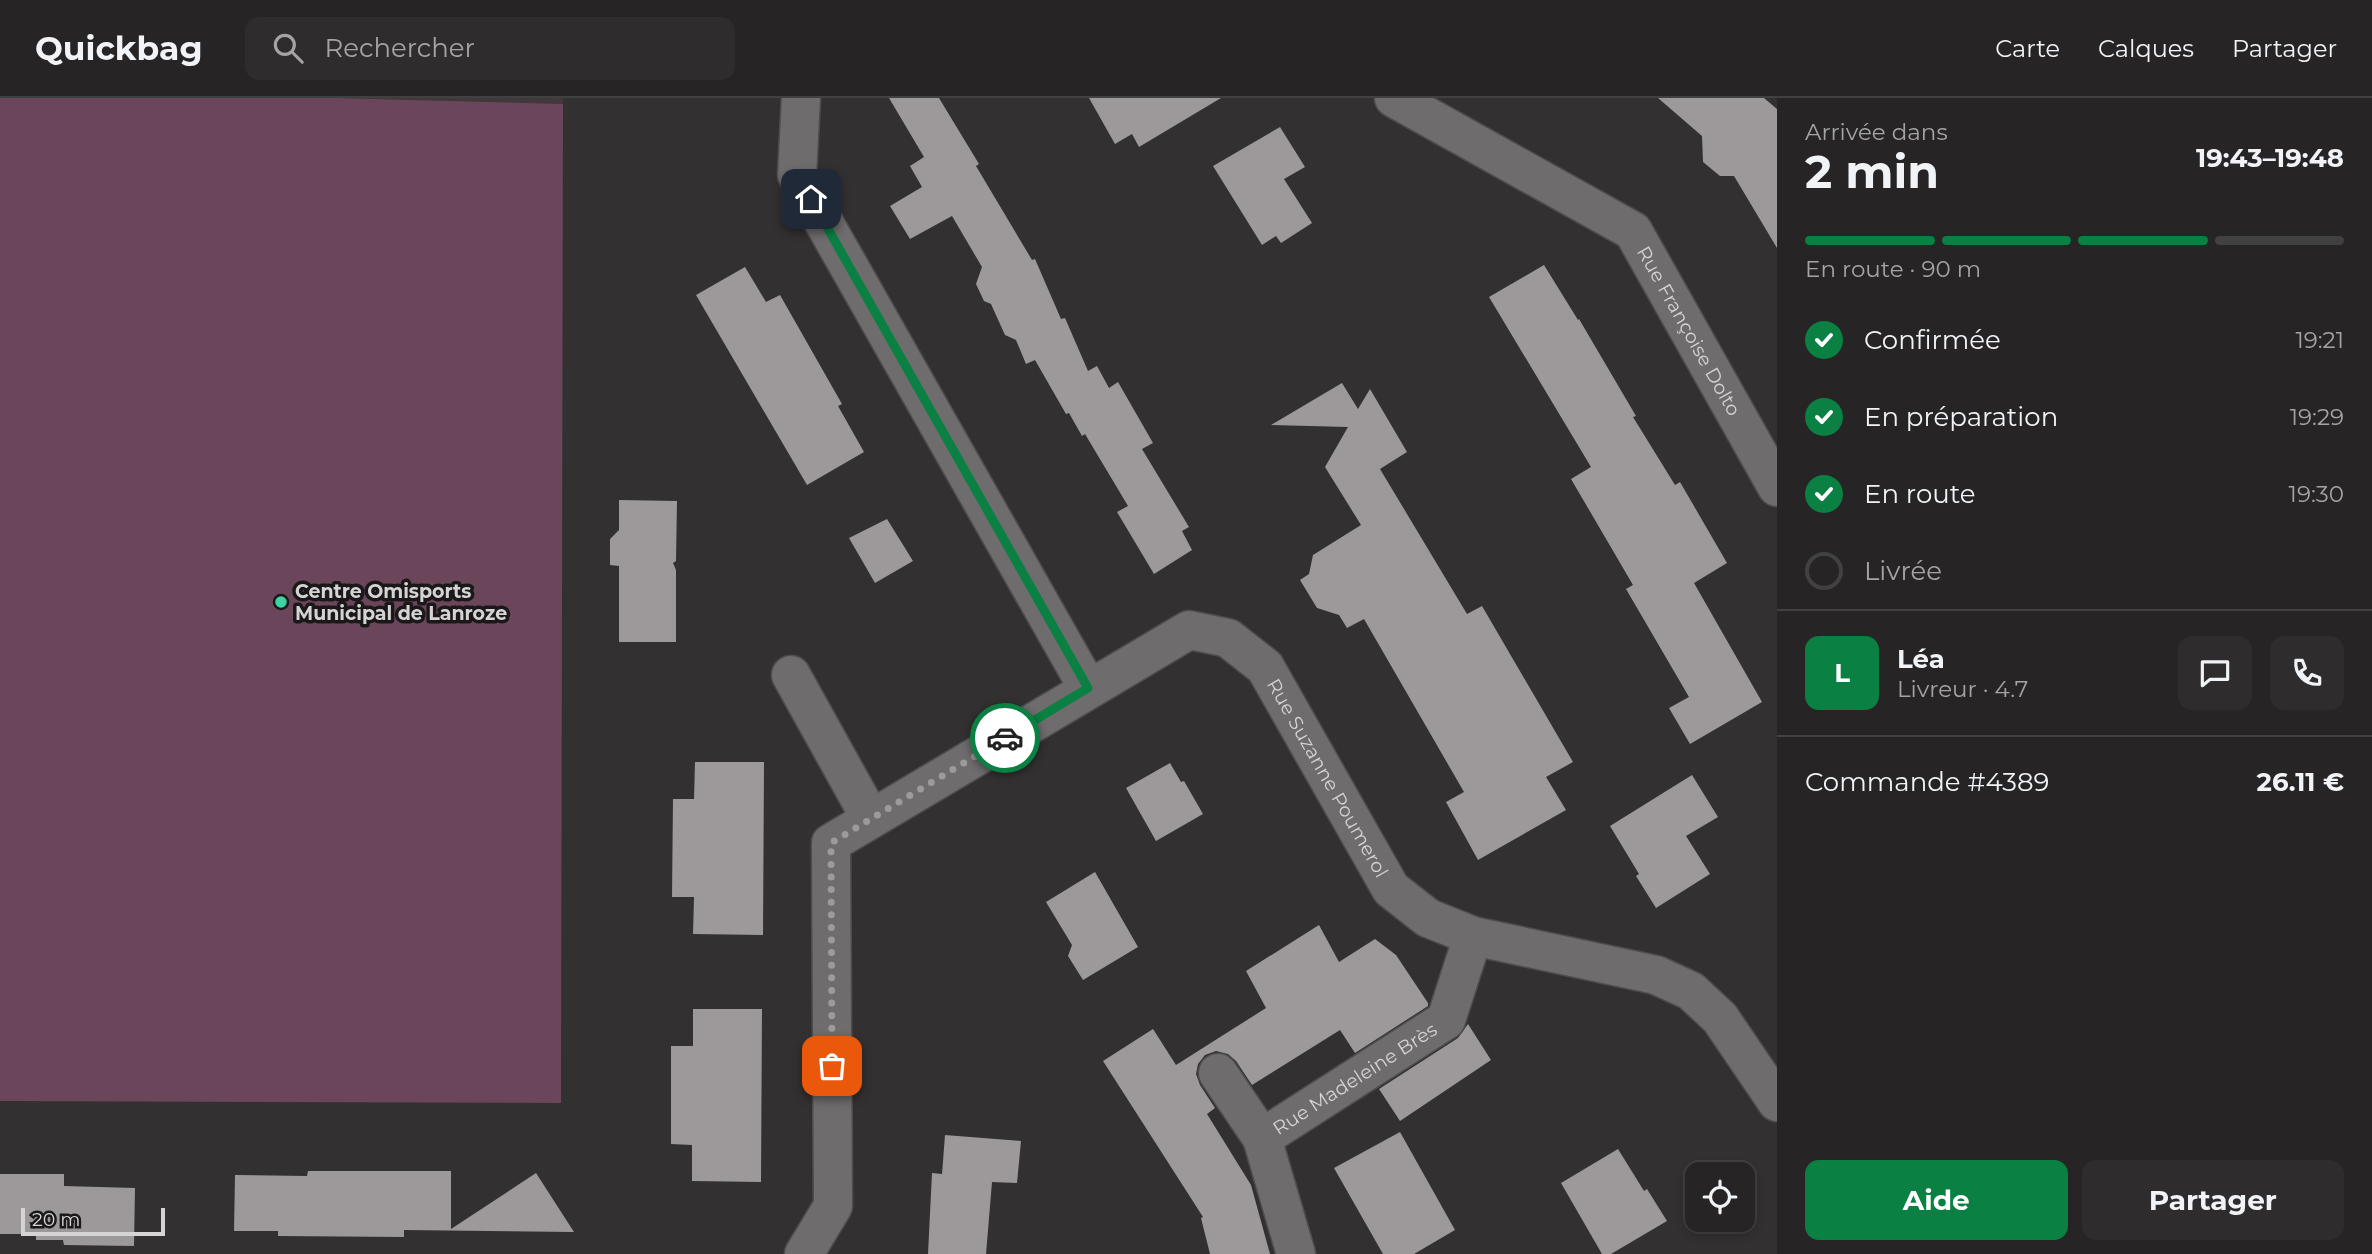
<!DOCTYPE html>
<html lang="fr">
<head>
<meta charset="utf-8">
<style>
	body { margin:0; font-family:Montserrat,sans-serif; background:#2e2c2d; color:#f1f3f6; height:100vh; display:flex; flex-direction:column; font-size:26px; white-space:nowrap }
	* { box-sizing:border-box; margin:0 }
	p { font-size:23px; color:#a4a4a7 }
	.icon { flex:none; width:38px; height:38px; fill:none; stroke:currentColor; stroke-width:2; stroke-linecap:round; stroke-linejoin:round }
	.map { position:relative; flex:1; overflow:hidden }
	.side { display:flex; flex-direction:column; background:#262425; width:595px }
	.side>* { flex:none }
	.buttons { position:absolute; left:1685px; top:1064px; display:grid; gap:14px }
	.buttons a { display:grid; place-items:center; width:70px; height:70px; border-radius:14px; background:#262425; box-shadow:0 4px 10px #0003,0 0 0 2px #424142; font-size:35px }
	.scale { position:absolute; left:21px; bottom:18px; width:144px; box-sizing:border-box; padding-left:7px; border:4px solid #d5d3d4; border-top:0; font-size:19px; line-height:24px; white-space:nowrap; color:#d5d3d4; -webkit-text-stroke:5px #1a1819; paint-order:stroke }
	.pin { position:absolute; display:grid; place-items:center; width:60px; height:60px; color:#fff; margin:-30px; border-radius:14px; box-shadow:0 4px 10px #0006 }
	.courier { position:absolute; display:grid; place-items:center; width:70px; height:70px; margin:-35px; border:5px solid #0b8043; border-radius:50%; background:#fff; color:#222; box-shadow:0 2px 9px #0007 }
	.overview em { font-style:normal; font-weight:700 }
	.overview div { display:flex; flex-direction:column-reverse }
	.overview { display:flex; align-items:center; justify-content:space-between; height:119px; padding:0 28px }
	h1 { font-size:46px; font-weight:700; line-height:52px }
	.bar { display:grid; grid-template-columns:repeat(4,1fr); gap:10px 7px; align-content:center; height:84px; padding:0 28px }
	.bar i { height:9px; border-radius:5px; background:#424142 }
	.bar .selected { background:#0b8043 }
	.bar p { grid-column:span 4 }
	.line { display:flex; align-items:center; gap:18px; padding:0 28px; border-top:2px solid #424142 }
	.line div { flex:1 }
	.round { display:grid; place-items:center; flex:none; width:74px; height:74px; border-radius:14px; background:#2e2c2d }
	ol { padding:0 28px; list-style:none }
	li { display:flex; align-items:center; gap:21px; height:77px }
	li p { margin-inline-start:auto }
	li .icon { padding:7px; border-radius:50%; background:#0b8043; color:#fff; stroke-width:4 }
	li:last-child { color:#a4a4a7 }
	li i { width:38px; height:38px; border:4px solid #424142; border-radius:50% }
	.primary-button { display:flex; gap:14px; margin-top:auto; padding:14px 28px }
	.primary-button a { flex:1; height:80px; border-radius:14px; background:#0b8043; color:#fff; font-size:28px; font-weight:700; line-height:80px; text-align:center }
	.primary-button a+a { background:#2e2c2d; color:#f1f3f6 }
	header { display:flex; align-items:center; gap:42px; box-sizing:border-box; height:98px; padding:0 35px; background:#262425; border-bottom:2px solid #424142 }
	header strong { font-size:33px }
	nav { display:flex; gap:38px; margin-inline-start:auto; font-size:24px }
	.search { width:490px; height:63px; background:#2e2c2d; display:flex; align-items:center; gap:18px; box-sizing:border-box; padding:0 24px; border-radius:14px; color:#a4a4a7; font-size:26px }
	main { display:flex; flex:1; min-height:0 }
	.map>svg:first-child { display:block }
	.built { fill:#41383c }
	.green { fill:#6b4559 }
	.building { fill:#9d999b }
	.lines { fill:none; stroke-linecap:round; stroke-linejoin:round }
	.minor-casing { stroke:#4e4c4d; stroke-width:41 }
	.minor { stroke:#6f6c6d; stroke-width:38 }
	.done { stroke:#9c9a9b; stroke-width:7; stroke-dasharray:0 12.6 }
	.route { stroke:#0b8043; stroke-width:9 }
	.poi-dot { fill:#3dd4a3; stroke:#1a1819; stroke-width:2.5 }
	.labels { text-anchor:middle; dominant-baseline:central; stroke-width:7; stroke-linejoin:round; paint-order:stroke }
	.street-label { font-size:19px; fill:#d5d3d4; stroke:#1a1819 }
	.poi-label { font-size:19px; font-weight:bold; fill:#d5d3d4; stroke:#1a1819; text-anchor:start }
</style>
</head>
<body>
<header>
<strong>Quickbag</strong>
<div class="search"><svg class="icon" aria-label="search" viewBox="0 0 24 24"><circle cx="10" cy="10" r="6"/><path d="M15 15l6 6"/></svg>Rechercher</div>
<nav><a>Carte</a><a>Calques</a><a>Partager</a></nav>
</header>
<main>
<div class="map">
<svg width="1777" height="1156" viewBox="0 0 1777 1156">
	<rect width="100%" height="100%" fill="#333031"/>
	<path class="built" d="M337,0h226v6z"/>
	<path class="green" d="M0,0h337l226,6 -2,999 -561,-2z"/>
	<g class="building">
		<path d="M889,0h50l40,66 -3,2 56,94 3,-1 26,60 4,-1 23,53 9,-5 12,22 9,-6 35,61 -11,6 47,78 -7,4 10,19 -38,24 -37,-62 11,-6 -43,-72 -3,2 -13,-23 -3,1 -31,-54 -9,4 -10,-24 -11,-5 -14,-31 -7,-3 -8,-17 6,-17 -30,-51 -42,23 -20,-33 32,-19 -12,-21 14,-9z"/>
		<path d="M1089,0h132l-82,49 -7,-13 -17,10z"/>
		<path d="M1658,0h106l13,11v139l-43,-72h-14l-17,-14 -1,-26z"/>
		<path d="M1280,29l25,40 -21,12 28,44 -31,20 -5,-7 -14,9 -49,-79z"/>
		<path d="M1544,167l34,55 1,-1 57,97 -3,1 42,68 5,-3 47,81 -33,20 68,119 -72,42 -21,-36 20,-11 -63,-108 7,-4 -62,-106 20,-12 -102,-170z"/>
		<path d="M745,169l21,35 14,-7 62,109 -4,2 26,46 -57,33 -111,-190z"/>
		<path d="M1342,285l16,26 12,-20 37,63 -27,17 87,145 15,-8 91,156 -27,15 20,33 -88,50 -32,-58 18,-10 -100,-173 -17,9 -8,-13 -22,-7 -17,-28 9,-6 4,-19 48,-30 -36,-58 23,-40 -77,-2z"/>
		<path d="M619,402l58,1 -1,60 -3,2 3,7v72h-57v-76l-9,-1v-26l9,-9z"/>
		<path d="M887,421l26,42 -38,22 -26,-45z"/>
		<path d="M695,664h69l-1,173 -70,-1 1,-37h-22l1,-98h21z"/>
		<path d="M1170,665l11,19 3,-1 19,33 -47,27 -30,-53z"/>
		<path d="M1692,677l26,42 -32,19 24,38 -54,34 -20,-32 3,-2 -29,-48z"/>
		<path d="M1095,774l43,75 -55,33 -15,-24 4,-11 -26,-43z"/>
		<path d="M1319,827l20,37 36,-23 21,16 32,48v3l-73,47 -15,-23 -88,55 -16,-24 -8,-7 -12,-3 -11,4 -7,9 -2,10 4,11 15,23 -8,6 44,71 19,69h-60l-9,-36 2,-1 -100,-156 50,-32 23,36 90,-57 -20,-37z"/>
		<path d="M693,911h69l-1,173 -69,-1v-36l-21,-1v-98h22z"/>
		<path d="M1468,926l23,36 -91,61 -21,-32 79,-51z"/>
		<path d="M1400,1034l55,98 -41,24h-31l-49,-86z"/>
		<path d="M945,1037l76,6 -4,42 -25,-1 -6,72h-58l4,-81 10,1z"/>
		<path d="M1618,1051l26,42 3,-2 20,32 -56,33h-9l-41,-71z"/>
		<path d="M308,1073h143v58l85,-56 38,59 -170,-2v7l-126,-1v-5h-44l1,-56 72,1z"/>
		<path d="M0,1076h64v12l71,2 -1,58 -70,-1 -1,-5h-27v-6h-36z"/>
	</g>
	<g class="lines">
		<g class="minor-casing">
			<g id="minor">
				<path d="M801,0l-4,77 291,513"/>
				<path id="s1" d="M1394,0l239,133 144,256"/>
				<path d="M791,577l80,144"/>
				<path d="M1218,975l44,65"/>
				<path id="s2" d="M804,1156l29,-48 -2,-363 358,-213 39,8 37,29 126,222 37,29 45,18 183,39 35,16 29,27 57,84"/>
				<path id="s3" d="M1296,1156l-34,-116 184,-118 27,-84"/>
			</g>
		</g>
		<use href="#minor" class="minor"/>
	</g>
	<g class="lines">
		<path class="done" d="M832,968l-1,-223 174,-105"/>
		<path class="route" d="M811,101l277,489 -83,50"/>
	</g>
	<circle class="poi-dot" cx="281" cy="504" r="7"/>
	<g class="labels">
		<g class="street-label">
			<text stroke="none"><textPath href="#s1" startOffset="388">Rue Françoise Dolto</textPath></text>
			<text stroke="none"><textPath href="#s2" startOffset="1050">Rue Suzanne Poumerol</textPath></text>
			<text stroke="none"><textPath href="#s3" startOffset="231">Rue Madeleine Brès</textPath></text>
		</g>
		<g class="poi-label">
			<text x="295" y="493">Centre Omisports<tspan x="295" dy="22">Municipal de Lanroze</tspan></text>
		</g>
	</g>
</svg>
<div class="buttons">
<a><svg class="icon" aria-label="locate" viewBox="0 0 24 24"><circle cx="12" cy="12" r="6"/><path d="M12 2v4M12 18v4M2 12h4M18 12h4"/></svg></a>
</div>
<div class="scale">20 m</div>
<div class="pin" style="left:832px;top:968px;background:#ea580c"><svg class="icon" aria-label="bag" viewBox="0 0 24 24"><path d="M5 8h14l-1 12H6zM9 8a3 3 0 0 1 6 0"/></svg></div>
<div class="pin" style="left:811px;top:101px;background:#1f2937"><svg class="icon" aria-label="home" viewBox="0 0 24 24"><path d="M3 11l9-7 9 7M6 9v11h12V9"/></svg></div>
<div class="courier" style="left:1005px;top:640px"><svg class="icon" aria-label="car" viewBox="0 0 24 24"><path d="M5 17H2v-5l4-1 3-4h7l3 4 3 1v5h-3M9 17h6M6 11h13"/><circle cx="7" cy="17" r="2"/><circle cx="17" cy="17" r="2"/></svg></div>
</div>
<section class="side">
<div class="overview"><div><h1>2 min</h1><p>Arrivée dans</p></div><em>19:43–19:48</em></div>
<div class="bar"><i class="selected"></i><i class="selected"></i><i class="selected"></i><i></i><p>En route · 90 m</p></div>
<ol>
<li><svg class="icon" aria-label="check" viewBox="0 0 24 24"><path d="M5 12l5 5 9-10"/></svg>Confirmée<p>19:21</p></li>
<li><svg class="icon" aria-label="check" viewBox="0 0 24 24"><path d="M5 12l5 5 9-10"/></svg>En préparation<p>19:29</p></li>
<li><svg class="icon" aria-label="check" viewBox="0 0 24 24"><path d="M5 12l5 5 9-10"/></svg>En route<p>19:30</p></li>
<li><i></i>Livrée</li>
</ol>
<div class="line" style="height:126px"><b class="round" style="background:#0b8043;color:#fff">L</b><div><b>Léa</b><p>Livreur · 4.7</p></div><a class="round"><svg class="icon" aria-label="chat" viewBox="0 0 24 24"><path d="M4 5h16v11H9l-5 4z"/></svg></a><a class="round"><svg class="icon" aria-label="phone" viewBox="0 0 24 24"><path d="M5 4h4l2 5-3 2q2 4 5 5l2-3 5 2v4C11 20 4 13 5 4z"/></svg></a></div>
<div class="line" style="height:91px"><div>Commande #4389</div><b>26.11 €</b></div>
<div class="primary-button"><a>Aide</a><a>Partager</a></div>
</section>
</main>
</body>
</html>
